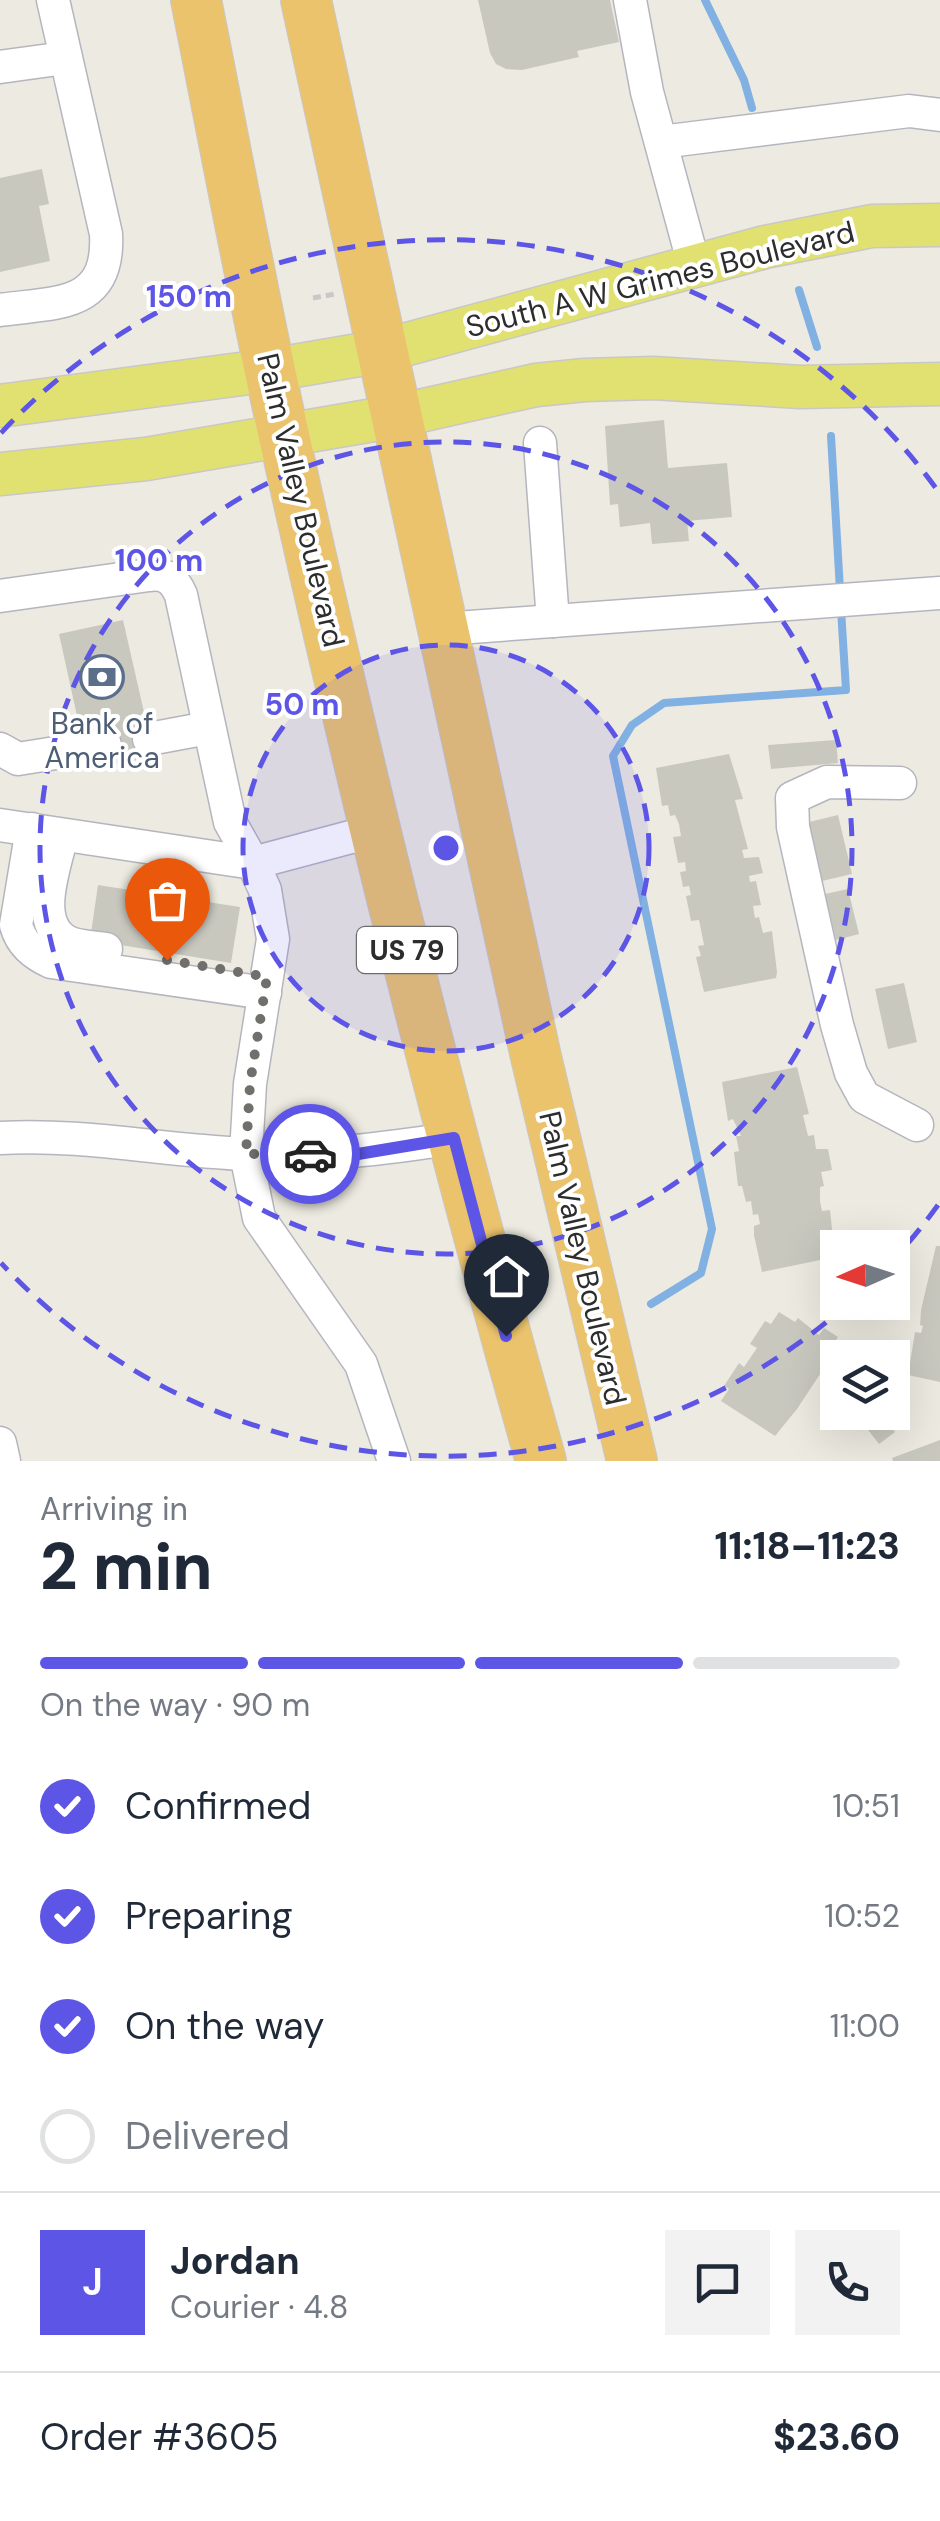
<!DOCTYPE html>
<html lang="en">
<head>
<meta charset="utf-8">
<style>
	body { margin:0; font-family:"DM Sans",sans-serif; background:#f2f2f3; color:#1f2937; height:100vh; display:flex; flex-direction:column; font-size:38px; white-space:nowrap }
	* { box-sizing:border-box; margin:0 }
	p { font-size:32px; color:#747a83 }
	.icon { flex:none; width:55px; height:55px; fill:none; stroke:currentColor; stroke-width:2; stroke-linecap:round; stroke-linejoin:round }
	.map { position:relative; height:1461px; overflow:hidden }
	.drawer { display:flex; flex-direction:column; background:#fff; flex:1 }
	.drawer>* { flex:none }
	.needle { width:65px; rotate:267deg }
	.buttons { position:absolute; left:820px; top:1230px; display:grid; gap:20px }
	.buttons a { display:grid; place-items:center; width:90px; height:90px; border-radius:0px; background:#fff; box-shadow:0 10px 40px #0002; font-size:50px }
	.pin { position:absolute; display:grid; place-items:center; width:85px; height:85px; color:#fff; margin:-102px -42px; border-radius:50% 50% 50% 0; rotate:-45deg; box-shadow:0 0 10px #0007 }
	.pin .icon { rotate:45deg }
	.courier { position:absolute; display:grid; place-items:center; width:100px; height:100px; margin:-50px; border:8px solid #5d55e6; border-radius:50%; background:#fff; color:#222; box-shadow:0 2px 12px #0007 }
	.head em { font-style:normal; font-weight:800 }
	.head div { display:flex; flex-direction:column-reverse }
	.head { display:flex; align-items:center; justify-content:space-between; height:170px; padding:0 40px }
	h1 { font-size:65px; font-weight:800; line-height:75px }
	.bar { display:grid; grid-template-columns:repeat(4,1fr); gap:15px 10px; align-content:center; height:120px; padding:0 40px }
	.bar i { height:12px; border-radius:8px; background:#e0e1e3 }
	.bar .on { background:#5d55e6 }
	.bar p { grid-column:span 4 }
	.line { display:flex; align-items:center; gap:25px; padding:0 40px; border-top:2px solid #e0e1e3 }
	.line div { flex:1 }
	.round { display:grid; place-items:center; flex:none; width:105px; height:105px; border-radius:0px; background:#f2f2f3 }
	ol { padding:0 40px; list-style:none }
	li { display:flex; align-items:center; gap:30px; height:110px }
	li p { margin-inline-start:auto }
	li .icon { padding:10px; border-radius:50%; background:#5d55e6; color:#fff; stroke-width:4 }
	li:last-child { color:#747a83 }
	li i { width:55px; height:55px; border:5px solid #e0e1e3; border-radius:50% }
	.map>svg:first-child { display:block }
	.lines { fill:none; stroke-linecap:round; stroke-linejoin:round }
	.stream { stroke:#81b1e2; stroke-width:8 }
	.building { fill:#c9c8bf }
	.minor-casing { stroke:#b5b5bf; stroke-width:35 }
	.major-casing { stroke:#c8c8c8; stroke-width:45 }
	.highway-casing { stroke:#c8c8c8; stroke-width:52 }
	.path { stroke:#c8c8c8; stroke-width:5; stroke-dasharray:8 5; stroke-linecap:butt }
	.minor { stroke:#fff; stroke-width:32 }
	.major { stroke:#e1e172; stroke-width:42 }
	.highway { stroke:#ecc36d; stroke-width:50 }
	.done { stroke:#706f6c; stroke-width:10; stroke-dasharray:0 18 }
	.route { stroke:#5d55e6; stroke-width:12 }
	.ring { fill:none; stroke:#5d55e6; stroke-width:5; stroke-dasharray:18 12 }
	.labels { text-anchor:middle; dominant-baseline:central; stroke-width:8; stroke-linejoin:round; paint-order:stroke }
	.shield { fill:#fff; stroke:#6c6c6c; stroke-width:2.5 }
	.shield-label { font-size:28px; font-weight:bold; fill:#2d2d2d }
	.street-label { font-size:30px; fill:#2d2d2d; stroke:#fff }
	.service-label { font-size:30px; fill:#4e5e75; stroke:#fff }
	.centre { fill:#5d55e6; stroke:#fff; stroke-width:5 }
	.ring-label { font-size:30px; text-anchor:middle; font-weight:bold; fill:#5d55e6; stroke:#fff; stroke-width:8; stroke-linejoin:round; paint-order:stroke }
</style>
</head>
<body>
<div class="map">
<svg width="940" height="1461" viewBox="0 0 940 1461">
	<rect width="100%" height="100%" fill="#edeae1"/>
	<g class="lines">
		<g class="stream">
			<path d="M705,0l39,80 8,28"/>
			<path d="M799,290l18,57"/>
			<path d="M831,436l9,154"/>
			<path d="M651,1304l50,-31 11,-44 -99,-473 19,-31 32,-22 182,-13 -5,-81"/>
		</g>
	</g>
	<g class="building">
		<path d="M478,0h132l9,42 -42,9 2,6 -57,13 -16,-1 -10,-5 -6,-11z"/>
		<path d="M42,169l7,35 -10,2 11,55 -50,11v-94z"/>
		<path d="M664,420l4,48 59,-5 5,54 -45,4 2,20 -37,3 -2,-21 -30,4 -2,-23 -8,1 -5,-79z"/>
		<path d="M123,620l31,136 -44,10 -11,-46 -20,5 -20,-91z"/>
		<path d="M836,740l2,23 -67,6 -3,-24z"/>
		<path d="M729,754l14,45 -8,1 13,49 -6,1 2,8 15,-1 4,16 -14,3 1,6 6,-1 5,24 -8,1 2,12 4,-1 4,16 9,-2 5,41 -1,6 -72,14 -8,-35 5,-1 -3,-10 6,-1 -5,-25 -8,1 -5,-25 5,-1 -2,-9 -6,1 -3,-15 6,-1 -1,-9 -7,1 -5,-26 8,-1 -2,-12 -4,-9 -5,1 -2,-11 -6,1 -6,-38z"/>
		<path d="M838,815l14,59 -30,7 -13,-59z"/>
		<path d="M98,885l142,22 -9,56 -141,-23z"/>
		<path d="M848,889l11,45 -23,6 -11,-46z"/>
		<path d="M904,983l13,59 -29,7 -13,-60z"/>
		<path d="M797,1067l12,47 -6,1 5,21 6,-1 2,14h12l4,21 -11,2 3,14 -4,1v14l2,10 8,-1 5,47 -73,15 -8,-37v-9l6,-2 -2,-10 -5,1 -2,-14 -5,1 -4,-16h-4l-4,-34 5,-1 -3,-15h5l-8,-17 -5,2 -6,-39z"/>
		<path d="M936,1246h4v136l-32,-7 7,-43 6,1 2,-7 -3,-1 1,-15z"/>
		<path d="M779,1312l16,10 3,-4 21,17 5,-7 14,9 -16,26 4,2 -29,44 -22,27 -54,-35 8,-12 -5,-3 15,-23 5,4 13,-19 -7,-4 15,-23 6,3z"/>
		<path d="M882,1414l13,18 -16,12 -14,-18z"/>
		<path d="M940,1440v21h-47l-1,-3z"/>
	</g>
	<g class="lines">
		<g class="minor-casing">
			<g id="minor">
				<path d="M630,0l17,92 47,173"/>
				<path d="M0,67l65,-9"/>
				<path d="M661,142l248,-31 31,4"/>
				<path d="M0,310c57,-8 110,-2 106,-76l-53,-234"/>
				<path d="M540,443l13,178"/>
				<path d="M0,596l149,-21c17,-2 25,4 32,20l49,227 23,41 124,-33"/>
				<path d="M443,629l497,-36"/>
				<path d="M149,739l59,-11"/>
				<path d="M0,749l18,10 87,-14"/>
				<path d="M900,783l-73,-1 -35,16 1,29 44,198 14,48 13,24 53,28"/>
				<path d="M0,825l253,38 12,27 8,49 -23,145 -4,70 13,64 102,146 33,97"/>
				<path d="M32,829l-16,96c5,19 18,29 35,37l214,31"/>
				<path d="M62,835c-6,29 -30,87 4,106 10,6 28,6 40,8"/>
				<path d="M0,1138c83,-5 164,13 247,16 72,3 136,-5 208,-16"/>
				<path d="M0,1443l4,18"/>
			</g>
		</g>
		<g class="major-casing">
			<g id="major">
				<path d="M0,406l271,-36 111,-19 383,-104 107,-21 68,-1"/>
				<path d="M0,474l146,-15 251,-43 139,-31 49,-5 68,-2 148,9 139,-3"/>
			</g>
		</g>
		<g class="highway-casing">
			<g id="highway">
				<path d="M196,0c29,145 56,292 88,436 76,344 161,687 257,1025"/>
				<path d="M306,0l230,1057 96,404"/>
			</g>
		</g>
		<path class="path" d="M313,298l22,-4"/>
		<use href="#minor" class="minor"/>
		<use href="#major" class="major"/>
		<use href="#highway" class="highway"/>
	</g>
	<g class="lines">
		<path class="done" d="M167,960l100,17 -17,107 -4,70h64"/>
		<path class="route" d="M310,1154h48l96,-16 52,198"/>
	</g>
	<circle cx="446" cy="848" r="203" fill="#5d55e6" fill-opacity=".12"/>
	<g class="ring">
		<circle cx="446" cy="848" r="203"/>
		<circle cx="446" cy="848" r="406"/>
		<path d="M938 1205A608 608 0 0 1 894 1259M849 1303A608 608 0 0 1 1 1263M1 433A608 608 0 0 1 938 491"/>
	</g>
	<defs>
		<g id="bank-ring" transform="scale(2.25)"><circle r="9.5" fill="#fff" stroke="#5c6f8a" stroke-width="1.5"/><path d="M-6-4H6V4H-6ZM0-2.3a2.3 2.3 0 1 0 0 4.6a2.3 2.3 0 1 0 0-4.6Z" fill="#5c6f8a"/></g>
	</defs>
	<g fill-rule="evenodd">
		<use href="#bank-ring" x="102" y="677"/>
	</g>
	<g class="labels">
		<rect class="shield" x="357" y="927" width="100" height="46" rx="8"/>
		<g class="shield-label">
			<text x="407" y="950">US 79</text>
		</g>
		<g class="street-label">
			<text transform="translate(660 279) rotate(-14)">South A W Grimes Boulevard</text>
			<text transform="translate(301 500) rotate(77)">Palm Valley Boulevard</text>
			<text transform="translate(583 1258) rotate(77)">Palm Valley Boulevard</text>
		</g>
		<g class="service-label">
			<text x="102" y="723">Bank of<tspan x="102" dy="34">America</tspan></text>
		</g>
	</g>
	<circle cx="446" cy="848" r="15" class="centre"/>
	<g class="ring-label">
		<text x="189" y="307">150 m</text>
		<text x="159" y="571">100 m</text>
		<text x="302" y="715">50 m</text>
	</g>
</svg>
<div class="buttons">
<a><svg class="needle" viewBox="-14 -14 28 28"><path d="M0-13l5 13h-10z" fill="#e53935"/><path d="M0 13l5-13h-10z" fill="#747a83"/></svg></a>
<a><svg class="icon" aria-label="layers" viewBox="0 0 24 24"><path d="M12 4l9 5-9 5-9-5zM3 14l9 5 9-5"/></svg></a>
</div>
<div class="pin" style="left:167px;top:960px;background:#ea580c"><svg class="icon" aria-label="bag" viewBox="0 0 24 24"><path d="M5 8h14l-1 12H6zM9 8a3 3 0 0 1 6 0"/></svg></div>
<div class="pin" style="left:506px;top:1336px;background:#1f2937"><svg class="icon" aria-label="home" viewBox="0 0 24 24"><path d="M3 11l9-7 9 7M6 9v11h12V9"/></svg></div>
<div class="courier" style="left:310px;top:1154px"><svg class="icon" aria-label="car" viewBox="0 0 24 24"><path d="M5 17H2v-5l4-1 3-4h7l3 4 3 1v5h-3M9 17h6M6 11h13"/><circle cx="7" cy="17" r="2"/><circle cx="17" cy="17" r="2"/></svg></div>
</div>
<section class="drawer">
<div class="head"><div><h1>2 min</h1><p>Arriving in</p></div><em>11:18–11:23</em></div>
<div class="bar"><i class="on"></i><i class="on"></i><i class="on"></i><i></i><p>On the way · 90 m</p></div>
<ol>
<li><svg class="icon" aria-label="check" viewBox="0 0 24 24"><path d="M5 12l5 5 9-10"/></svg>Confirmed<p>10:51</p></li>
<li><svg class="icon" aria-label="check" viewBox="0 0 24 24"><path d="M5 12l5 5 9-10"/></svg>Preparing<p>10:52</p></li>
<li><svg class="icon" aria-label="check" viewBox="0 0 24 24"><path d="M5 12l5 5 9-10"/></svg>On the way<p>11:00</p></li>
<li><i></i>Delivered</li>
</ol>
<div class="line" style="height:180px"><b class="round" style="background:#5d55e6;color:#fff">J</b><div><b>Jordan</b><p>Courier · 4.8</p></div><a class="round"><svg class="icon" aria-label="chat" viewBox="0 0 24 24"><path d="M4 5h16v11H9l-5 4z"/></svg></a><a class="round"><svg class="icon" aria-label="phone" viewBox="0 0 24 24"><path d="M5 4h4l2 5-3 2q2 4 5 5l2-3 5 2v4C11 20 4 13 5 4z"/></svg></a></div>
<div class="line" style="height:130px"><div>Order #3605</div><b>$23.60</b></div>
</section>
</body>
</html>
